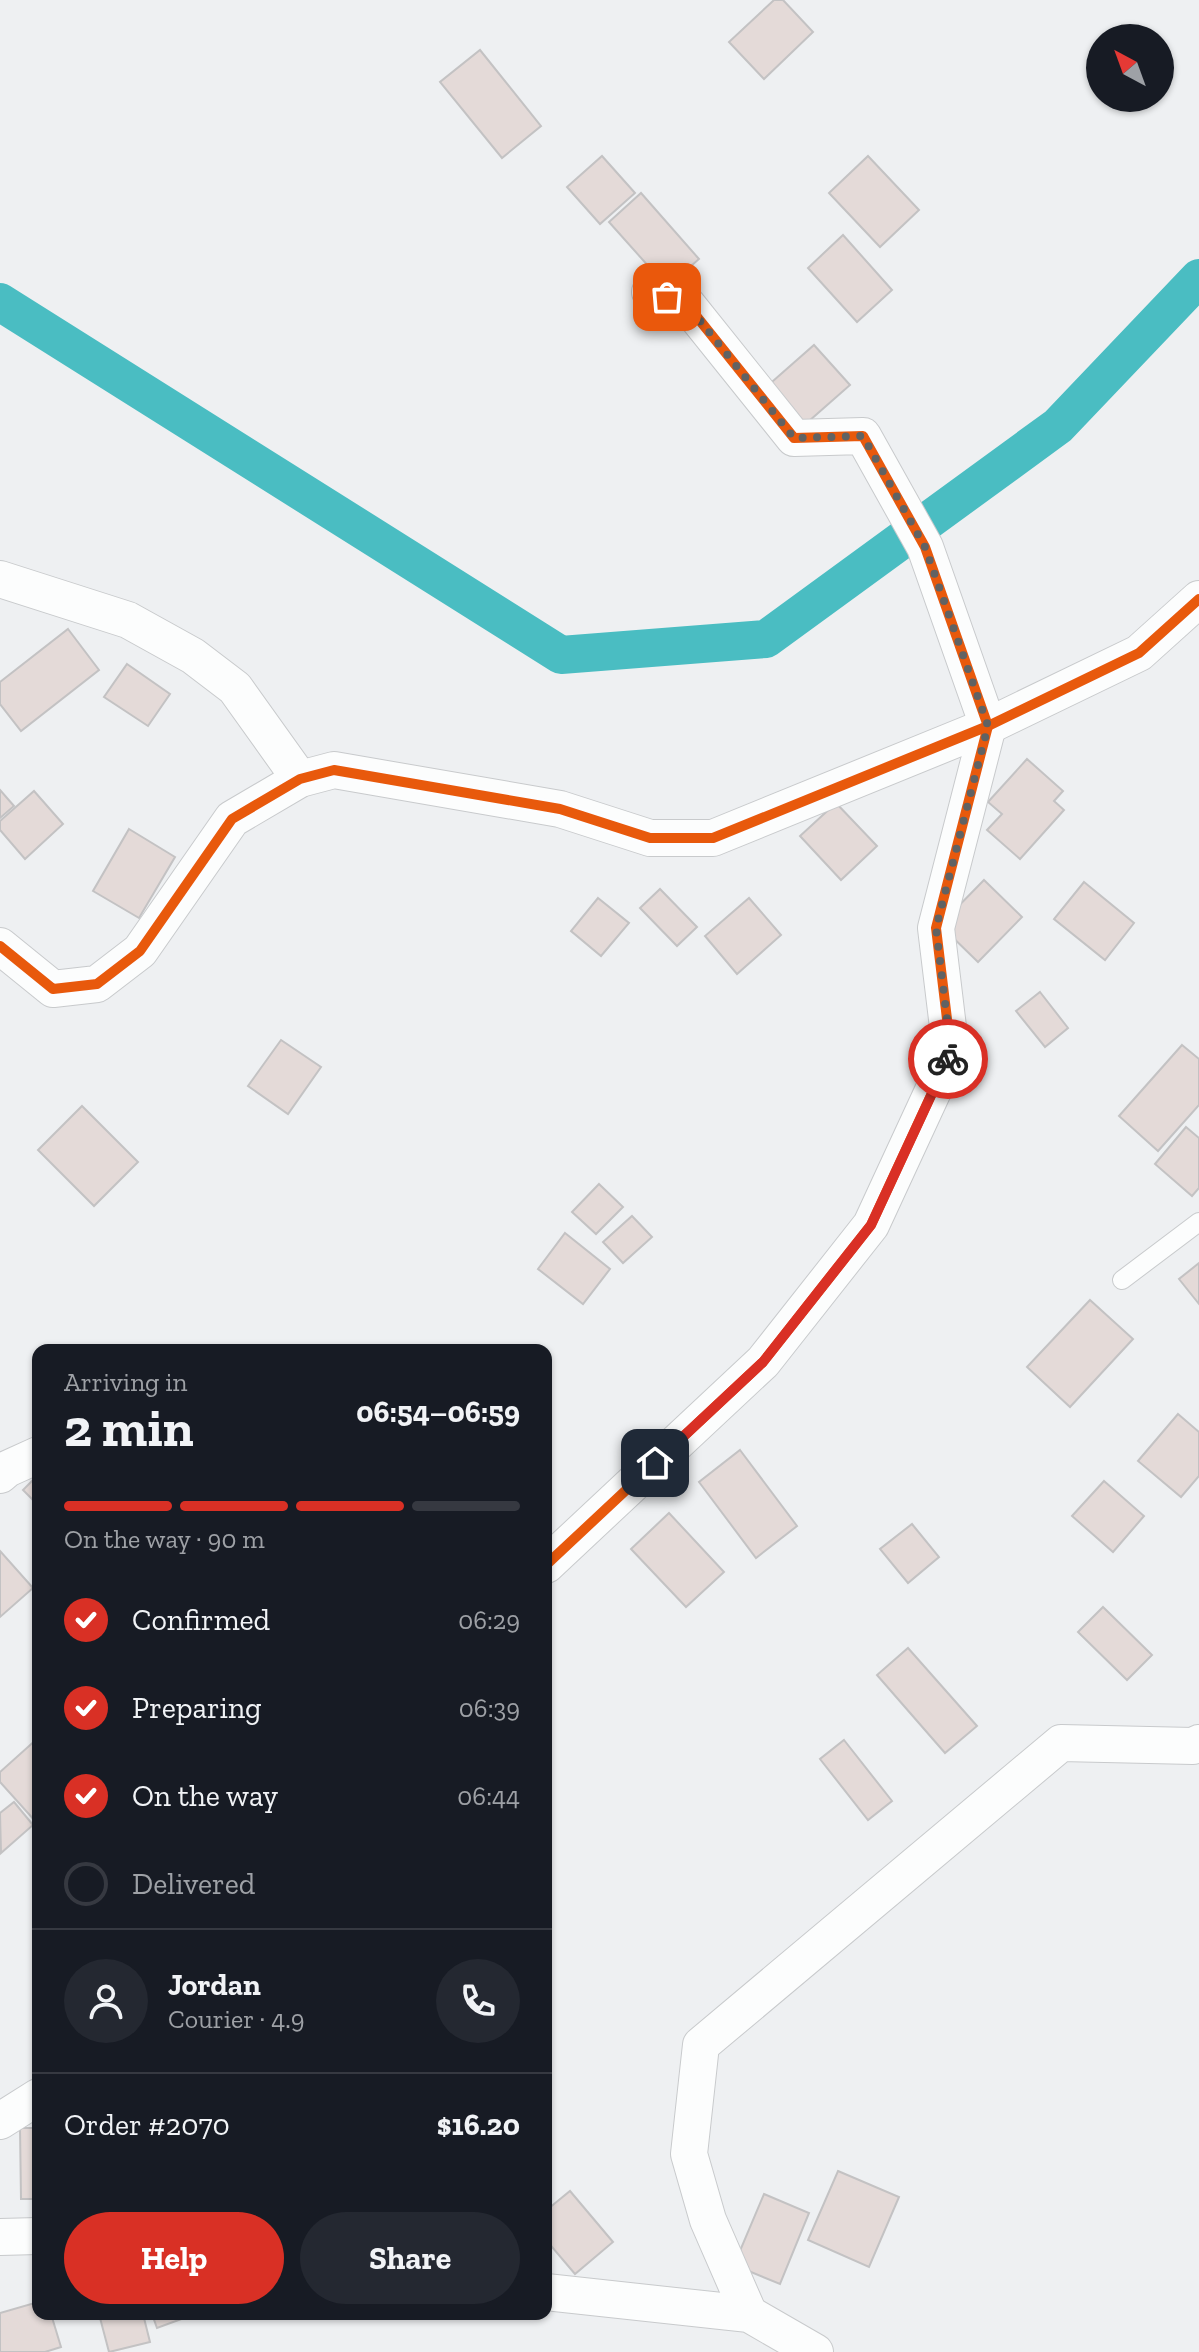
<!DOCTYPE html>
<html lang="en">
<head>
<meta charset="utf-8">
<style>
	body { margin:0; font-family:"Zilla Slab",serif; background:#242831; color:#f1f3f6; height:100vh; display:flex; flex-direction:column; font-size:30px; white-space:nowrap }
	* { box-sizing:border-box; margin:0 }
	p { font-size:26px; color:#9ea1a6 }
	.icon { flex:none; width:44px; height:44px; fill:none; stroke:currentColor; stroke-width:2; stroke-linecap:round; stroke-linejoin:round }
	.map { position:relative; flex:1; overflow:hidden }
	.panel { position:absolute; left:32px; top:1344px; width:520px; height:976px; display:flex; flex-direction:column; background:#171b24; border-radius:16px; box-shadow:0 2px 6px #0004 }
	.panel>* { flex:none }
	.needle { width:52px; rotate:319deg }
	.tools { position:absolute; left:1086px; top:24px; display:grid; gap:16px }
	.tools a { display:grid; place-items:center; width:88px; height:88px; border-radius:50%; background:#171b24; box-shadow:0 2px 6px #0004; font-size:40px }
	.pin { position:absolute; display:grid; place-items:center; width:68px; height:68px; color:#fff; margin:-34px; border-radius:16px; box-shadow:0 4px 12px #0006 }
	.courier { position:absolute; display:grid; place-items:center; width:80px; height:80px; margin:-40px; border:6px solid #d93025; border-radius:50%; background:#fff; color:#222; box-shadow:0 2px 10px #0007 }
	.head em { font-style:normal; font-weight:700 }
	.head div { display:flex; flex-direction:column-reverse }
	.head { display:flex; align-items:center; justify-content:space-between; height:136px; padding:0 32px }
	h1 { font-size:52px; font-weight:700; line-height:60px }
	.bar { display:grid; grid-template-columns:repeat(4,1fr); gap:12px 8px; align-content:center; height:96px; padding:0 32px }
	.bar i { height:10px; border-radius:6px; background:#363941 }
	.bar .selected { background:#d93025 }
	.bar p { grid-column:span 4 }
	.line { display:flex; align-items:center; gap:20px; padding:0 32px; border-top:2px solid #363941 }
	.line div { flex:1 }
	.round { display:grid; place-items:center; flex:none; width:84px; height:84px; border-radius:42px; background:#242831 }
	ol { padding:0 32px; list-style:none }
	li { display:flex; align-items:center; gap:24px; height:88px }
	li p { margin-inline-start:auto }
	li .icon { padding:8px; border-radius:50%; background:#d93025; color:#fff; stroke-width:4 }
	li:last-child { color:#9ea1a6 }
	li i { width:44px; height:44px; border:4px solid #363941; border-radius:50% }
	.action { display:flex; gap:16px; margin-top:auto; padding:16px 32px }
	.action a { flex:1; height:92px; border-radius:48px; background:#d93025; color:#fff; font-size:32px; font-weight:700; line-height:92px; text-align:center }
	.action a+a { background:#242831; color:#f1f3f6 }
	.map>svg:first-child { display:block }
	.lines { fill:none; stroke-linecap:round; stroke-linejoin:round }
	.canal { stroke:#4abdc2; stroke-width:38 }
	.building { fill:#e4dad8; stroke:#c3c2c3; stroke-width:2 }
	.lane-casing { stroke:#c8cacc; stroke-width:20 }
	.street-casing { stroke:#c8cacc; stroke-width:38 }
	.lane { stroke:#fcfdfd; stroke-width:18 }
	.street { stroke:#fcfdfd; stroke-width:36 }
	.cycleway-casing { stroke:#fcfdff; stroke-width:15 }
	.cycleway { stroke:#e8590c; stroke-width:10 }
	.done { stroke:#606263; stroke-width:8; stroke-dasharray:0 14.4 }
	.route { stroke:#d93025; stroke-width:10 }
</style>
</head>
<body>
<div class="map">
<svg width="1199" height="2352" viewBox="0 0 1199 2352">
	<rect width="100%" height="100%" fill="#eef0f2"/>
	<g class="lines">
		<path class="canal" d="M0,302l561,353 205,-16 292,-213 141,-148"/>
	</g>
	<g class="building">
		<path d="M774,0h9l30,32 -49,47 -35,-37z"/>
		<path d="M480,50l61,76 -39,32 -62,-76z"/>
		<path d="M602,156l33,37 -35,31 -33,-37z"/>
		<path d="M868,156l51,54 -39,37 -51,-54z"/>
		<path d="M641,193l58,66 -32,28 -58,-65z"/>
		<path d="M843,235l49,55 -35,32 -49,-54z"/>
		<path d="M814,345l36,40 -49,43 -36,-40z"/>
		<path d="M68,629l31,41 -78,61 -21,-27v-22z"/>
		<path d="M127,664l43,30 -22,32 -44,-29z"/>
		<path d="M1027,759l36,32 -9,10 10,9 -44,49 -33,-29 15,-16 -14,-12z"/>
		<path d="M0,790l14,16 -14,12z"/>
		<path d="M34,791l29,33 -38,35 -25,-29v-9z"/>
		<path d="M836,803l41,43 -36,34 -41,-44z"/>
		<path d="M129,829l46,28 -36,61 -46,-27z"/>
		<path d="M984,880l38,37 -44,45 -38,-37z"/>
		<path d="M1084,882l50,41 -29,37 -51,-41z"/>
		<path d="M660,889l37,38 -20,19 -37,-38z"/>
		<path d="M598,898l31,25 -28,33 -30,-25z"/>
		<path d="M749,898l32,37 -44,39 -32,-38z"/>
		<path d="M1040,992l28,36 -23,19 -29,-36z"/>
		<path d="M281,1040l40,27 -33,47 -40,-28z"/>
		<path d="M1182,1045l17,14v46l-41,46 -39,-35z"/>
		<path d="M82,1106l56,56 -44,44 -56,-56z"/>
		<path d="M1186,1127l13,11v50l-7,8 -37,-32z"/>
		<path d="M599,1184l24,23 -27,27 -24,-22z"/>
		<path d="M632,1216l20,21 -29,26 -20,-21z"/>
		<path d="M565,1233l45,36 -27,35 -45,-35z"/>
		<path d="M1199,1263v41l-20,-25z"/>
		<path d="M1090,1300l43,39 -63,68 -43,-40z"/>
		<path d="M1178,1414l21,18v44l-18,21 -43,-36z"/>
		<path d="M740,1450l57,76 -41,32 -57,-76z"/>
		<path d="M38,1475v30l-15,-15z"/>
		<path d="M1104,1481l40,35 -31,36 -41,-36z"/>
		<path d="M669,1513l55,59 -38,35 -55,-58z"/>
		<path d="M912,1524l27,33 -31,26 -28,-34z"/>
		<path d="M0,1551l33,37 -33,29z"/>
		<path d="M1103,1607l49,48 -25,25 -49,-48z"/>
		<path d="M908,1648l69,78 -32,27 -68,-78z"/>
		<path d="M38,1738v82l-2,2 -36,-40v-10z"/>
		<path d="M844,1740l48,61 -24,19 -48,-61z"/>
		<path d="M14,1802l19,23 -32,28 -1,-40z"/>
		<path d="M20,2128h18v71h-17z"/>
		<path d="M838,2171l61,26 -30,70 -61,-27z"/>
		<path d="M570,2191l43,51 -38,32 -29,-34v-33l2,2z"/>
		<path d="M764,2194l45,19 -29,71 -46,-19z"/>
		<path d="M38,2302v12h13l10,33 -16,5h-45v-39z"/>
		<path d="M99,2314h44l7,28 -41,10z"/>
		<path d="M152,2314h43l-38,14z"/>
	</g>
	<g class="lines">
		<g class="lane-casing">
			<path id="lane" d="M1122,1280l77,-58"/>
		</g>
		<g class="street-casing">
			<g id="street">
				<path d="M0,579l128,41 65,36 42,32 65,91"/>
				<path d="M0,946l53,43 44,-5 43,-33 92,-132 68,-40 34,-9 226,39 90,29h63l275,-112 151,-73 60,-54"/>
				<path d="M0,1475l7,-6 31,-14"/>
				<path d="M546,1565l217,-203 108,-137 80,-173 -15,-124 52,-202 -63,-179 -62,-111 -69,2 -109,-136 -35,-10"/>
				<path d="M0,2121l38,-24"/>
				<path d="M0,2237l38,-1"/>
				<path d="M546,2292l203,22 66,38"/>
				<path d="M749,2314l-41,-94 -19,-66 12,-109 360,-302 132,3 6,-3"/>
			</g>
		</g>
		<use href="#lane" class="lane"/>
		<use href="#street" class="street"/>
		<g class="cycleway-casing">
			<g id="cycleway">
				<path d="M0,946l53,43 44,-5 43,-33 92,-132 68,-40 34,-9 226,39 90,29h63l275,-112 151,-73 60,-54"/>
				<path d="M546,1565l217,-203 108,-137 80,-173 -15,-124 52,-202 -63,-179 -62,-111 -69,2 -109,-136 -35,-10"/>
			</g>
		</g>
		<use href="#cycleway" class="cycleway"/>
	</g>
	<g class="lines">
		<path class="done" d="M667,297l18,5 109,136 69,-2 62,111 63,179 -52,202 15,124 -3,7"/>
		<path class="route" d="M655,1463l108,-101 108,-137 77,-166"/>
	</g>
</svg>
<div class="tools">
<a><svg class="needle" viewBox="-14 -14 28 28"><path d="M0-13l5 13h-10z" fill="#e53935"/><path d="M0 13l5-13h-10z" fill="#9ea1a6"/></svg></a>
</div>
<div class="pin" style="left:667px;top:297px;background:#ea580c"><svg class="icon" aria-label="bag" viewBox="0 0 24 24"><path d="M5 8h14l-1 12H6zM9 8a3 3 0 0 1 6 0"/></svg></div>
<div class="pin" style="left:655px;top:1463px;background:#1f2937"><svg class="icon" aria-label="home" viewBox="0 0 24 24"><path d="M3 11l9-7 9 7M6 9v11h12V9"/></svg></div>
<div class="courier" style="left:948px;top:1059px"><svg class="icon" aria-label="bike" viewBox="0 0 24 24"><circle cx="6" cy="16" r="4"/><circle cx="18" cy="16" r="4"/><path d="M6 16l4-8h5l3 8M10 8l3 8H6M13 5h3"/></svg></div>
<section class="panel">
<div class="head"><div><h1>2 min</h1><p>Arriving in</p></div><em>06:54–06:59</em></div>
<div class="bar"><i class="selected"></i><i class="selected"></i><i class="selected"></i><i></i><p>On the way · 90 m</p></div>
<ol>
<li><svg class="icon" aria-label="check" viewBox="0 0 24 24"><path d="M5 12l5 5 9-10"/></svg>Confirmed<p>06:29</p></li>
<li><svg class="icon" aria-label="check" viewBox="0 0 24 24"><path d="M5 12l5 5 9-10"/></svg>Preparing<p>06:39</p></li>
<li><svg class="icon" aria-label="check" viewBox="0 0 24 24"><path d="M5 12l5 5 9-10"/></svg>On the way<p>06:44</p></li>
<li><i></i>Delivered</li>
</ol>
<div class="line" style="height:144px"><a class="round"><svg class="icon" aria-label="person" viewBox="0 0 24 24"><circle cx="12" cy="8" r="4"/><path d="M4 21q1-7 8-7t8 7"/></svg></a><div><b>Jordan</b><p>Courier · 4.9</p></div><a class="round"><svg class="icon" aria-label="phone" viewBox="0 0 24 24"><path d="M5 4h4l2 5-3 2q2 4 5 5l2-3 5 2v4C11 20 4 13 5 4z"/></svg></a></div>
<div class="line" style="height:104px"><div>Order #2070</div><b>$16.20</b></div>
<div class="action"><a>Help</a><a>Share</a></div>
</section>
</div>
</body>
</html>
